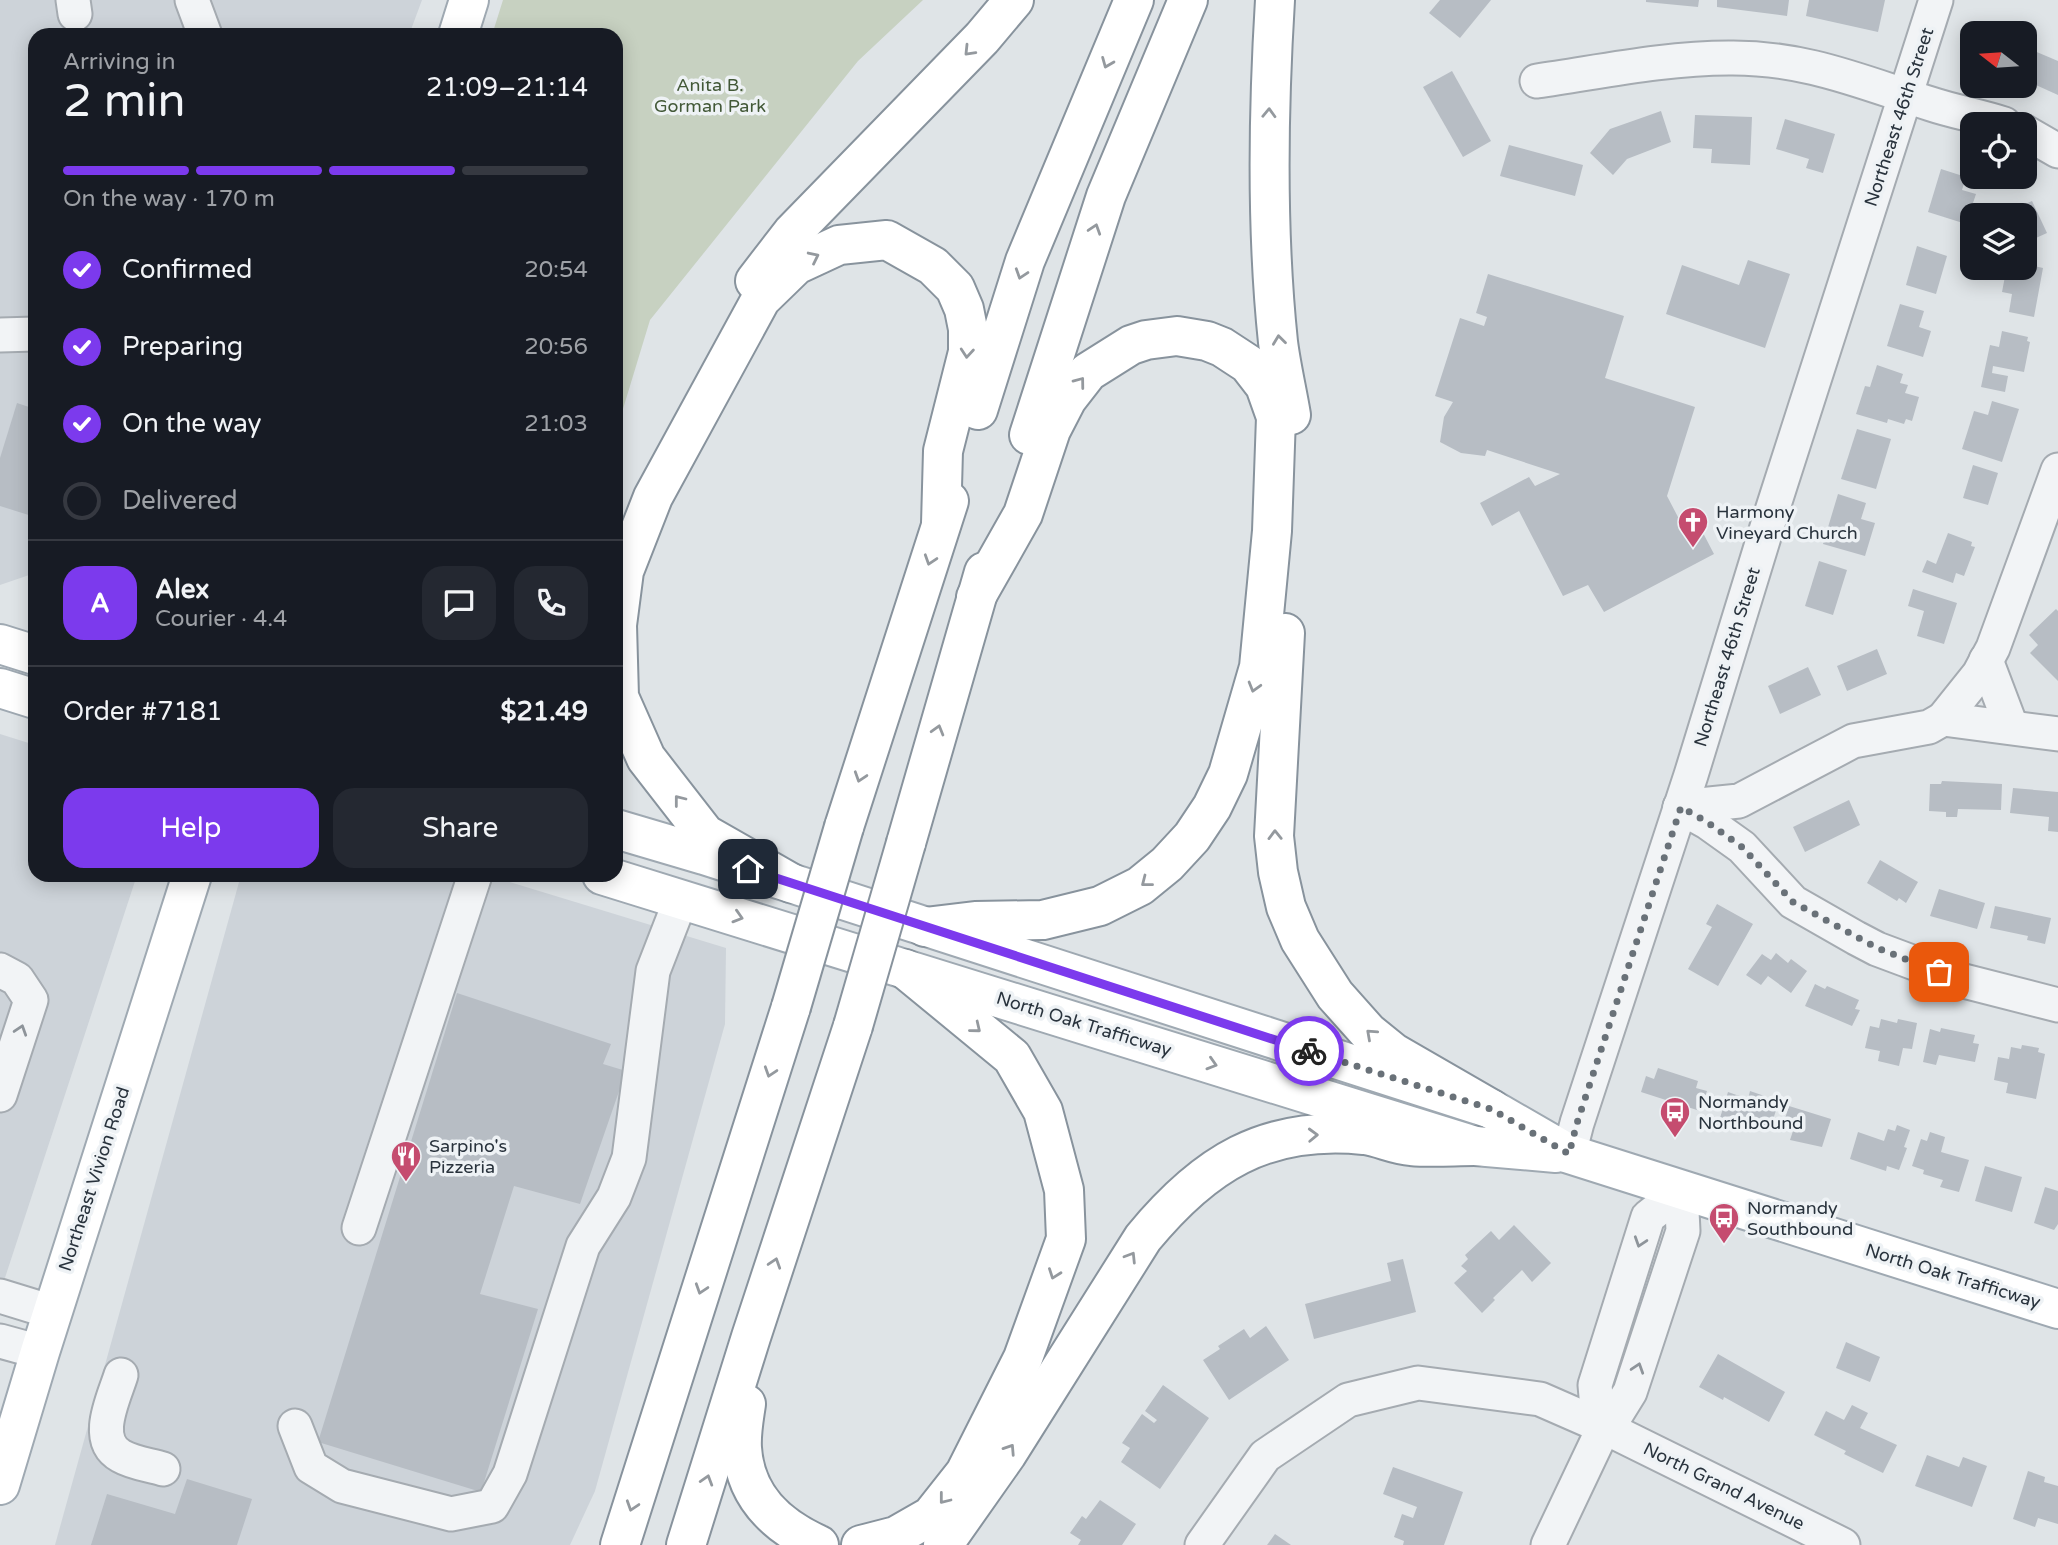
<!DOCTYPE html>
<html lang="en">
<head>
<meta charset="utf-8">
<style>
	body { margin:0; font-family:"Varela Round",sans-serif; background:#242831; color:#f1f3f6; height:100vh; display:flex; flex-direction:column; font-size:26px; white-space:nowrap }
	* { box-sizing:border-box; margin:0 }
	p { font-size:23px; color:#9ea1a6 }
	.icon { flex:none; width:38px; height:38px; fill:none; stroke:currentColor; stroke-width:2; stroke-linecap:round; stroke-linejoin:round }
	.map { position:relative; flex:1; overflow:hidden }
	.panel { position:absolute; left:28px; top:28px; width:595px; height:854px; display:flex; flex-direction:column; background:#171b24; border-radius:21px; box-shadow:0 4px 18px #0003 }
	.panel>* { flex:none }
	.needle { width:46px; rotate:287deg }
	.buttons { position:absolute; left:1960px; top:21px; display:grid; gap:14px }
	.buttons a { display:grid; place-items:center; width:77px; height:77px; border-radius:14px; background:#171b24; box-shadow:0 4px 18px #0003; font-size:35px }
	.pin { position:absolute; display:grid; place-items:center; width:60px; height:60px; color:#fff; margin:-30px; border-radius:14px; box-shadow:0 4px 10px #0006 }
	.courier { position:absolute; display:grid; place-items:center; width:70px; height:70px; margin:-35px; border:5px solid #7c3aed; border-radius:50%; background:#fff; color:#222; box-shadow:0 2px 9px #0007 }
	.summary em { font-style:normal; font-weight:600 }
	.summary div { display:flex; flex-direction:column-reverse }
	.summary { display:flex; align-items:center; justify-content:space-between; height:119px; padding:0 35px }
	h1 { font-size:46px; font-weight:600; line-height:52px }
	.bar { display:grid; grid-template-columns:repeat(4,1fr); gap:10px 7px; align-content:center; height:84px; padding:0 35px }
	.bar i { height:9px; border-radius:5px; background:#363941 }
	.bar .on { background:#7c3aed }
	.bar p { grid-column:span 4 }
	.line { display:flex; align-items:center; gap:18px; padding:0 35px; border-top:2px solid #363941 }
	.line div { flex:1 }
	.round { display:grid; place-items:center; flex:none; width:74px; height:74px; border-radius:21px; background:#242831 }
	ol { padding:0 35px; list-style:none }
	li { display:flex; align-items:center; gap:21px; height:77px }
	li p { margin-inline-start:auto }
	li .icon { padding:7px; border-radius:50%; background:#7c3aed; color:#fff; stroke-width:4 }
	li:last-child { color:#9ea1a6 }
	li i { width:38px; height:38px; border:4px solid #363941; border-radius:50% }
	.primary-button { display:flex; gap:14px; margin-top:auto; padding:14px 35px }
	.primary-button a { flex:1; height:80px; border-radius:21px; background:#7c3aed; color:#fff; font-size:28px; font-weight:600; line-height:80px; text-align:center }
	.primary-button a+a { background:#242831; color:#f1f3f6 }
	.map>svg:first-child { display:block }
	.built { fill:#cdd3d9 }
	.green { fill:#c7d1c1 }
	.building { fill:#b7bdc4 }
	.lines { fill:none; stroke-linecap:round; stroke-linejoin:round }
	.minor-casing { stroke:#a5abb1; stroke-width:37 }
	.major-casing { stroke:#9fa9b2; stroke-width:42 }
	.highway-casing { stroke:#88939d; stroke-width:42 }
	.minor { stroke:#f2f4f6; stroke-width:33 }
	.major { stroke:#fff; stroke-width:38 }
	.highway { stroke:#fff; stroke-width:38 }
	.highway-bridge-casing { stroke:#88939d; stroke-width:42; stroke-linecap:butt }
	.highway-bridge { stroke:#fff; stroke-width:38 }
	.oneway { stroke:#94999e }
	.oneway2 { stroke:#8e949a }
	.done { stroke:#697178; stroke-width:7; stroke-dasharray:0 12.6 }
	.route { stroke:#7c3aed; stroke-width:9 }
	.labels { text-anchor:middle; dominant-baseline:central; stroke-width:7; stroke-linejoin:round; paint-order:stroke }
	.park-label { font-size:18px; fill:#425837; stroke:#eef2f5 }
	.street-label { font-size:18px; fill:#29333d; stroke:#eef2f5 }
	.poi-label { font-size:18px; fill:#29333d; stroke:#eef2f5; text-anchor:start }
</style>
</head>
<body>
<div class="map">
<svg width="2058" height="1545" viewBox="0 0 2058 1545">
	<rect width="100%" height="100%" fill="#dfe4e7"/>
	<g class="built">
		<path d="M0,0h422l-13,35h-374v538l-35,12z"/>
		<path d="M0,734l35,11v130h102l-137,418z"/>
		<path d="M241,875h246l239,73 -1,76 -130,467 -25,54h-515z"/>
	</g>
	<path class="green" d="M503,0h420l-65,61 -208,259 -34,112v-397h-124z"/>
	<g class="building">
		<path d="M1440,0h51l-31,38 -31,-25z"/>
		<path d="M1646,0h53l-1,7 -52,-5z"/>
		<path d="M1717,0h72l-2,16 -70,-9z"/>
		<path d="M1809,0h76l-7,32 -72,-16z"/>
		<path d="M1988,21l26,8 -2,4h-28z"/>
		<path d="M2027,48l31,13v34l-33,-15v-27z"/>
		<path d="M1452,71l39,70 -28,16 -40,-70z"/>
		<path d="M1661,111l10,31 -44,17 -14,16 -23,-22 20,-24z"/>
		<path d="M1695,115l57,2 -2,48 -39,-2 1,-14 -19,-1z"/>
		<path d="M1785,119l50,15 -12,39 -17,-5 3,-9 -33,-10z"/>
		<path d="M1509,145l74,20 -8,31 -75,-20z"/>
		<path d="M1941,169l25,8 -4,13 14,4 -10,30 -38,-12z"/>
		<path d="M2032,201l15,32 -22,10v-28h-24z"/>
		<path d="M1917,246l30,10 -11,38 -30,-9z"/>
		<path d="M1748,260l42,14 -25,74 -99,-34 16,-49 57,20z"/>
		<path d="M2025,264l18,4 -9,49 -25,-5 3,-18 -10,-2 4,-21 9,2 1,-5h9z"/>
		<path d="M1488,274l136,42 -19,62 90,29 -28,89 22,42 13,-7 12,23 -110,58 -16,-27 -25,11 -44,-85 -27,15 -12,-23 49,-26 6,9 25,-12 -73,-24 -2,6 -24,-3 -21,-11 4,-25 9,-15 -18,-6 25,-78 24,8 3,-9 -11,-4z"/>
		<path d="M1900,304l24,7 -5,16 12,4 -8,26 -36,-11z"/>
		<path d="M2002,331l26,6 -1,4 3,1 -6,30 -31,-6 -1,7 16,3 -3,16 -24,-5 9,-42 9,2z"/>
		<path d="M1877,365l26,9 -3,9 8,2 -3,8 14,4 -7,24 -6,-2 -2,5 -16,-5 -1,4 -31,-9 9,-28 5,1z"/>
		<path d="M1992,401l27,8 -17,53 -40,-13 12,-38 14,4z"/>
		<path d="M17,403l18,6v108l-35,-11v-48z"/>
		<path d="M1857,429l34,10 -15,50 -35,-10z"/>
		<path d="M1973,465l25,8 -10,32 -25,-7z"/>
		<path d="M1838,494l28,9 -5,16 14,4 -10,33 -42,-12z"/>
		<path d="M1948,533l24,9 -1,4 4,1 -11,29 -8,-3 -3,10 -31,-11 5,-12 9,4z"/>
		<path d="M1819,561l28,9 -14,45 -28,-9z"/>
		<path d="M1913,589l44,14 -13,41 -27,-8 7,-25 -16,-5z"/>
		<path d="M2056,609l2,2v70l-28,-28 8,-8 -9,-10z"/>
		<path d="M1877,649l10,25 -40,17 -10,-25z"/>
		<path d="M1808,667l13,28 -41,19 -12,-28z"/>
		<path d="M1942,781l60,3 -1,26 -43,-1 -1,8h-11v-5l-17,-1 1,-27h11z"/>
		<path d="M2013,788l45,4v40l-10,-1 1,-14 -39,-4z"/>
		<path d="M1849,800l11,25 -55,27 -12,-25z"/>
		<path d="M1880,860l38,22 -12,21 -7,-5 -2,3 -30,-18z"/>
		<path d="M1939,889l46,14 -8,26 -47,-13z"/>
		<path d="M1717,904l36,20 -35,62 -30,-17 24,-42 -6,-3z"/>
		<path d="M1995,906l56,12 -6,26 -18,-4 1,-4 -38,-8z"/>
		<path d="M1776,953l12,10 3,-4 16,12 -16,22 -23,-17 -7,9 -15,-10 16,-21 9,6z"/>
		<path d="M1815,984l10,5 2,-3 32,14 -4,9 5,1 -8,16 -47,-20z"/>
		<path d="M457,993l154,51 -8,20 23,7 -46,133 -66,-18 -34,108 58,15 -57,183 -163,-50z"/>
		<path d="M1881,1019l16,4 1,-4 19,4 -5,26 -9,-1 -4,18 -21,-5 2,-10 -15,-3 5,-22 9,2z"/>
		<path d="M1941,1028l34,7 -2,8 6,1 -4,18 -36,-7 -3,10 -13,-3 7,-33 10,3z"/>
		<path d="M2022,1045l17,3 -1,4 7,2 -9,45 -30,-6 2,-10 -14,-3 4,-23 11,2 2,-12 10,2z"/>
		<path d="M1658,1068l40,13 -2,7 11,3 -7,20 -59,-19 5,-16 8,3z"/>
		<path d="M1750,1091l29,10 -9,28 -11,-3 -2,4 -37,-12 8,-26 20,7z"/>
		<path d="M1789,1106l42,13 -9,28 -32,-7 3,-9 -11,-3z"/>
		<path d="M1897,1125l13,5 -6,17 3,1 -8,22 -12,-4 -1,5 -36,-12 8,-27 26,9 4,-12 7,2z"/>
		<path d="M1930,1132l15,5 -4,15 28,8 -10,32 -19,-5 3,-7 -20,-6 1,-4 -12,-4 9,-27 6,2z"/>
		<path d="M1985,1166l37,11 -10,35 -37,-11z"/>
		<path d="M2045,1187l13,4v33l-4,6 -20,-7z"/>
		<path d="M1514,1225l37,38 -19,19 -10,-12 -29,28 2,2 -13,13 -28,-30 13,-12 -6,-5 7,-7 -3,-4 26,-24 8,9z"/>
		<path d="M1403,1259l13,53 -102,27 -9,-35 86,-23 -4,-18z"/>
		<path d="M1266,1326l23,34 -60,40 -26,-40 17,-11 -2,-3 26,-17 6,9z"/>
		<path d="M1846,1342l34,15 -10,25 -34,-14z"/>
		<path d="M1718,1354l67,38 -16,30 -45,-25 -1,3 -24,-13z"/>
		<path d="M1163,1385l46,33 -49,71 -39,-27 9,-14 -8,-5 20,-29 12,9 3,-3 -12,-9z"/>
		<path d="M1852,1405l16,8 -8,15 37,17 -14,28 -39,-19 2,-3 -32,-16 12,-24 18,9z"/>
		<path d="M1927,1455l32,12 4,-10 24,9 -15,41 -57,-21z"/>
		<path d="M1393,1467l70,25 -19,53h-41l1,-4 -10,-4 8,-23 11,4 4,-11 -34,-13z"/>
		<path d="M2028,1471l17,6 -1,5 14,4v38l-20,-6 -3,9 -22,-8z"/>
		<path d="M187,1479l65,20 -15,46h-146l16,-51 68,20z"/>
		<path d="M1100,1500l36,24 -14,21h-44l3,-5 -11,-7 12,-17 4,3z"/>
		<path d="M1275,1534l16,11h-24z"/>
	</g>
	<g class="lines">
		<g class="minor-casing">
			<g id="minor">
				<path d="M73,0l2,14"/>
				<path d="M192,0l13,35"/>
				<path d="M1537,81c63,-9 128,-23 192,-23 76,-1 132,24 202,46 24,8 49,12 73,20"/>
				<path d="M2025,132l33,19"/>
				<path d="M0,335l35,-1"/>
				<path d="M1986,660l25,66"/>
				<path d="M1943,719l36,-45 14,-26 65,-178"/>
				<path d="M1680,807l27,15 35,25 51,55 63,36 21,11 83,31 98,25"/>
				<path d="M1680,807l59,-6 114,-60 76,-14 14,-8 115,15"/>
				<path d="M0,970l17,9 14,21 -31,95"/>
				<path d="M1569,1154l8,-31 114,-348 80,-261 165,-514"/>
				<path d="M359,1228l116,-353"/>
				<path d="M0,1296l52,16"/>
				<path d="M0,1341l40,11"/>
				<path d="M121,1375c-7,23 -29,65 0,81 12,7 29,9 42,13"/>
				<path d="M295,1426l16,41 31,19 109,28 41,-8 18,-32 73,-228 31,-49 15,-39 24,-187 28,-72"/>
				<path d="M1604,1427l-7,-19 -2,-23 53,-168 33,-26"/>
				<path d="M1202,1545l63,-89 83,-56 70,-17 122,16 64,28 239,118"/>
				<path d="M1548,1545l56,-118 13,-14 13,-21 53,-161 -2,-40"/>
			</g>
		</g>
		<g class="major-casing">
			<g id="major">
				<path d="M458,35l11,-35"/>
				<path d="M0,644l35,11"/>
				<path d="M0,688l35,11"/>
				<path d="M616,829l88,26 787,254 78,45 489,155"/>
				<path d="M602,875l873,271 81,7"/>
				<path d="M0,1485l40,-133 152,-477"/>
			</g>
		</g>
		<g class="highway-casing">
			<g id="highway">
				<path d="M1275,0c-7,114 -9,228 3,342 3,24 9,49 13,73"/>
				<path d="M755,281l37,-48 190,-195 32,-38"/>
				<path d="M978,410l47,-149 109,-261"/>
				<path d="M1029,435l77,-239 82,-196"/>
				<path d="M1285,633l-11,203 4,36 8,35 14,33 35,55 33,37 26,21 97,56"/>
				<path d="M844,827l105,-326"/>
				<path d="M906,843l78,-271"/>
				<path d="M791,883l-86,-49 -59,-76 -27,-61 -2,-72 7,-54 29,-74 108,-198 35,-34 43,-20 48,-5 46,26 22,22 9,21 4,20v23l-25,99 -2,73"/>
				<path d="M925,927l50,-6 68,-1 57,-14 40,-20 27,-22 25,-27 20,-30 16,-33 31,-107 13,-136 4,-114 -11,-31 -17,-22 -26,-17 -15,-6 -30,-5 -31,4 -15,5 -43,27 -21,27 -16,31 -28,84 -47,83"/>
				<path d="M746,1404c-2,14 -5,29 -4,44 3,49 35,78 77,97"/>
				<path d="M620,1545l171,-538"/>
				<path d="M686,1545l65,-208 102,-311"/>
				<path d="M861,1545l35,-9 35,-20 34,-43 58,-115 43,-119 -2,-49 -21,-79 -31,-54 -107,-88"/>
				<path d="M943,1545l64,-91 136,-216c61,-74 122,-113 221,-103 16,2 31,10 47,11 21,2 43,0 64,0"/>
			</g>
		</g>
		<use href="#minor" class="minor"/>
		<use href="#major" class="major"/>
		<use href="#highway" class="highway"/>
		<g class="highway-bridge-casing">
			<g id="highway-bridge">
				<path d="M791,1007l53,-180"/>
				<path d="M853,1026l53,-183"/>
			</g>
		</g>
		<use href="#highway-bridge" class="highway-bridge"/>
	</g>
	<defs><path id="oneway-chevron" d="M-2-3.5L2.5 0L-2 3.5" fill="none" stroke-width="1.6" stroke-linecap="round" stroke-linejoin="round" transform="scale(1.75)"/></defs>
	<g class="oneway">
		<use href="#oneway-chevron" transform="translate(969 51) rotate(134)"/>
		<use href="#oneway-chevron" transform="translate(1107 63) rotate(112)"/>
		<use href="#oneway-chevron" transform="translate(1269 113) rotate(-88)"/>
		<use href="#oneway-chevron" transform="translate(1095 229) rotate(-72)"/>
		<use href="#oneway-chevron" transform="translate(814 257) rotate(-26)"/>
		<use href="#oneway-chevron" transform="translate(1021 274) rotate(108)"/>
		<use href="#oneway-chevron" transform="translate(1279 340) rotate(-97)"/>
		<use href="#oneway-chevron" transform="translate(967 353) rotate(95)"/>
		<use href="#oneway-chevron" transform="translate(1080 382) rotate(-53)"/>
		<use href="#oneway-chevron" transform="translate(930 560) rotate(108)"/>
		<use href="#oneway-chevron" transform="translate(1254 687) rotate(106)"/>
		<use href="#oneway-chevron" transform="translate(938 730) rotate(-74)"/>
		<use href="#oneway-chevron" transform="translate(860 777) rotate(108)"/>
		<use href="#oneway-chevron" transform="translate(679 800) rotate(-128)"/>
		<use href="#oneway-chevron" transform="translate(1275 835) rotate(-91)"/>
		<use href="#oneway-chevron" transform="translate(1146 882) rotate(142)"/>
		<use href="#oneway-chevron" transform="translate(738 917) rotate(17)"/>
		<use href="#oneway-chevron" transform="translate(976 1028) rotate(39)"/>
		<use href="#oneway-chevron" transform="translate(1371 1034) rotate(-138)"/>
		<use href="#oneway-chevron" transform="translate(1212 1064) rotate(17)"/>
		<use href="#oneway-chevron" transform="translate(770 1072) rotate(108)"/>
		<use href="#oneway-chevron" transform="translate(1313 1135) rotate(-2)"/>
		<use href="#oneway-chevron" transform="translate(1131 1257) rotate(-58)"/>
		<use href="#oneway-chevron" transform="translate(775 1263) rotate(-72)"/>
		<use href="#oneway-chevron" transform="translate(1054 1274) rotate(110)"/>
		<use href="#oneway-chevron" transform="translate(701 1289) rotate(108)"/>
		<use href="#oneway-chevron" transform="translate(1010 1449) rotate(-57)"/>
		<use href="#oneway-chevron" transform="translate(707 1480) rotate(-73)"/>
		<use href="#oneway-chevron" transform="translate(944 1499) rotate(128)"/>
		<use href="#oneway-chevron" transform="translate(632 1506) rotate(108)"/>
	</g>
	<g class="oneway2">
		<use href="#oneway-chevron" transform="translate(21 1030) rotate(-72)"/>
		<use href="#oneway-chevron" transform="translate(1640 1242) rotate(108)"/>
		<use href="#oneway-chevron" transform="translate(1638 1368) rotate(-72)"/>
	</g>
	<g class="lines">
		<path class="done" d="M1309,1051l182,58 78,45 8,-31 104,-316 26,15 35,25 51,55 84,46 62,24"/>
		<path class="route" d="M748,869l561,182"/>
	</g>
	<defs>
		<g id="church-pin" transform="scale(1.575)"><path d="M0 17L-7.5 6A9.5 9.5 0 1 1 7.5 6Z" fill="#c54c6f" stroke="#eef2f5"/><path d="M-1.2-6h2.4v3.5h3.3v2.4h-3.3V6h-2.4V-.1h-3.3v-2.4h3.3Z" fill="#fff"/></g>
		<g id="bus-pin" transform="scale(1.575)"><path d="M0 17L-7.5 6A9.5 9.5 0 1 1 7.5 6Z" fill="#c54c6f" stroke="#eef2f5"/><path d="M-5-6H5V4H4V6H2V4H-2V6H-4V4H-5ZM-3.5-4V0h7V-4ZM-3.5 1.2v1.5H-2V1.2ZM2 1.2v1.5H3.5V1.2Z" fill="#fff"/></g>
		<g id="restaurant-pin" transform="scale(1.575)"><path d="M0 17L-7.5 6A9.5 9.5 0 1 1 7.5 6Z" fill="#c54c6f" stroke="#eef2f5"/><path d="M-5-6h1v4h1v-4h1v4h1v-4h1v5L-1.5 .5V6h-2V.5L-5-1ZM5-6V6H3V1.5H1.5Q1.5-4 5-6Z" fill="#fff"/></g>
	</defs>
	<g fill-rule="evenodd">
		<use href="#church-pin" x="1693" y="522"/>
		<use href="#bus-pin" x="1675" y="1112"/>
		<use href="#restaurant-pin" x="406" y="1156"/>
		<use href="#bus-pin" x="1724" y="1218"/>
	</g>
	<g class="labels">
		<g class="park-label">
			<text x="710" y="85">Anita B.<tspan x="710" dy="21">Gorman Park</tspan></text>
		</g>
		<g class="street-label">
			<text transform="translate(1899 117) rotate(-72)">Northeast 46th Street</text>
			<text transform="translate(1727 657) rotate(-73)">Northeast 46th Street</text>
			<text transform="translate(1084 1024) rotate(17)">North Oak Trafficway</text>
			<text transform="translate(94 1179) rotate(-72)">Northeast Vivion Road</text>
			<text transform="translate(1953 1276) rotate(17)">North Oak Trafficway</text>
			<text transform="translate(1724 1486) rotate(26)">North Grand Avenue</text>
		</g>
		<g class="poi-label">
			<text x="1716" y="512">Harmony<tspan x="1716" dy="21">Vineyard Church</tspan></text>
			<text x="1698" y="1102">Normandy<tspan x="1698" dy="21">Northbound</tspan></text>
			<text x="429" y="1146">Sarpino's<tspan x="429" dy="21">Pizzeria</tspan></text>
			<text x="1747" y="1208">Normandy<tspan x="1747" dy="21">Southbound</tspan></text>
		</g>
	</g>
</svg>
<div class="buttons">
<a><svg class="needle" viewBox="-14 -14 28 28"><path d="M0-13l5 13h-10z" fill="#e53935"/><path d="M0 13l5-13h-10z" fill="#9ea1a6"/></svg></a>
<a><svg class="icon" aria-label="locate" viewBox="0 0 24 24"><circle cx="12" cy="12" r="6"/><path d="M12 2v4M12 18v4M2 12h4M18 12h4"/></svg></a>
<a><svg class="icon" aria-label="layers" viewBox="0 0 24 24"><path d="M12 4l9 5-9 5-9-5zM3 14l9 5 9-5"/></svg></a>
</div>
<div class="pin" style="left:1939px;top:972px;background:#ea580c"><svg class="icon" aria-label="bag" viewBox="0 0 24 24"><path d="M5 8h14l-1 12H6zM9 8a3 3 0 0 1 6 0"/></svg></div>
<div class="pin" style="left:748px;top:869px;background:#1f2937"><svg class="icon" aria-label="home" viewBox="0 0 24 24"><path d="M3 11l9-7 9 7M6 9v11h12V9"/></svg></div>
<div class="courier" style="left:1309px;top:1051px"><svg class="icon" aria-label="bike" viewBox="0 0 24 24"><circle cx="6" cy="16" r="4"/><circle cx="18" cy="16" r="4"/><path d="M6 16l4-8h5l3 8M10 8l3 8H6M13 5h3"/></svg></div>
<section class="panel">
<div class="summary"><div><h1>2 min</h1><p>Arriving in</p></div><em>21:09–21:14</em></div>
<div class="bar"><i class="on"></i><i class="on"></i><i class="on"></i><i></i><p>On the way · 170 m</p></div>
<ol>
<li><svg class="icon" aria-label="check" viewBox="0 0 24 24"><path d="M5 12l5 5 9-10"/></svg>Confirmed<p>20:54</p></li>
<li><svg class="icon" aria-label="check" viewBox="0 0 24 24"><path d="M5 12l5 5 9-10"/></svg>Preparing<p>20:56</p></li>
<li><svg class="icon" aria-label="check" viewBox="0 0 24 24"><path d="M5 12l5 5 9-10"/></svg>On the way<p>21:03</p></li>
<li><i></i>Delivered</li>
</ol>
<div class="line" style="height:126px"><b class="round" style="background:#7c3aed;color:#fff">A</b><div><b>Alex</b><p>Courier · 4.4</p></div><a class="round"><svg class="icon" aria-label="chat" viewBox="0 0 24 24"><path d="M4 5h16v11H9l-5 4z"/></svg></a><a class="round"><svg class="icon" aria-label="phone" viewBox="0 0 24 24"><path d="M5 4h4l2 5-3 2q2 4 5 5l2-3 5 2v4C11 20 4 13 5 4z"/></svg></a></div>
<div class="line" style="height:91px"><div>Order #7181</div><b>$21.49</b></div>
<div class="primary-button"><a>Help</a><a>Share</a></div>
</section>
</div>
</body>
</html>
